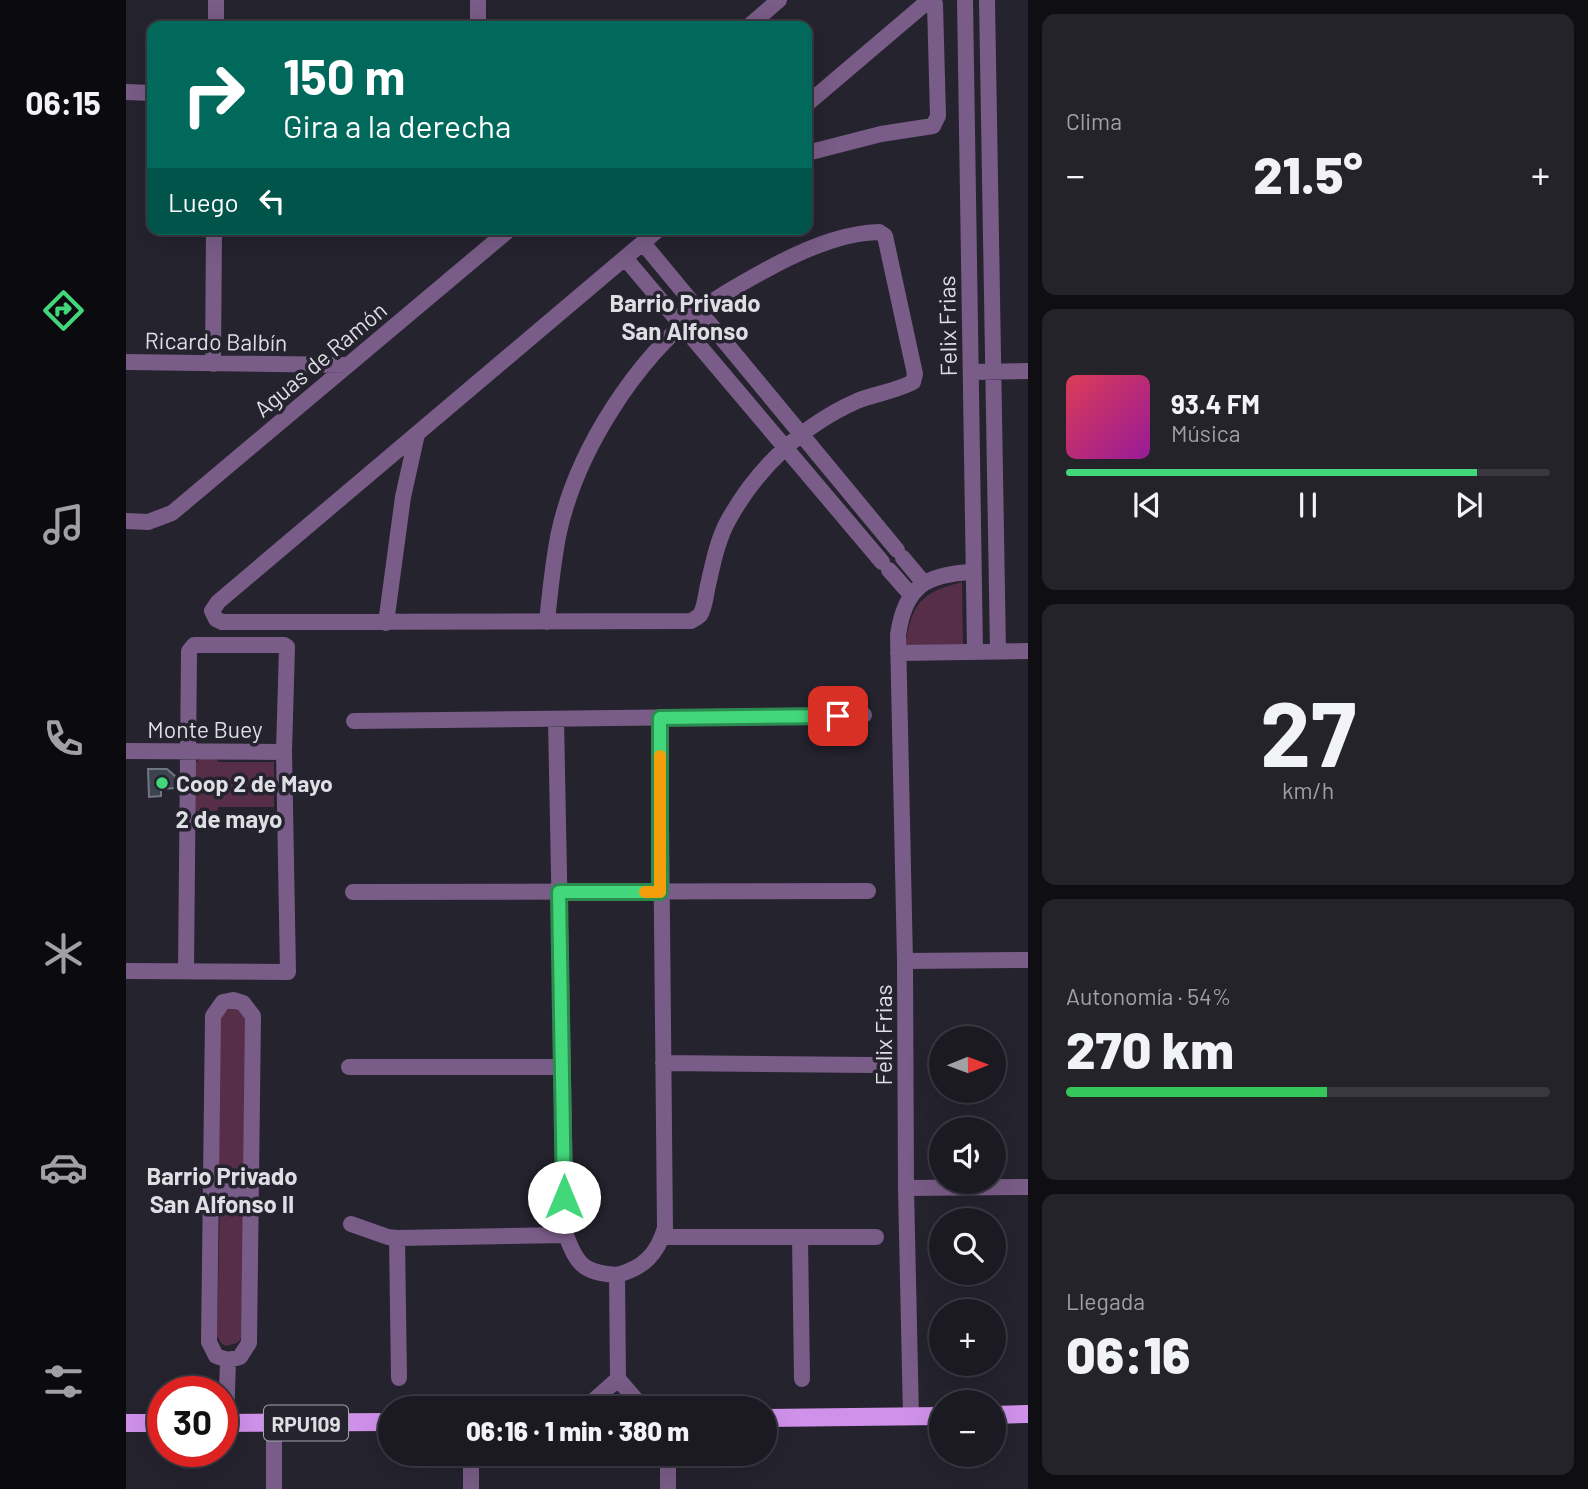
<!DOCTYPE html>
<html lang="es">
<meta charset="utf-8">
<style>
:root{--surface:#1b1a22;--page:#24232a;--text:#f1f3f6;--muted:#a0a1a5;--line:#393840;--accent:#43d77b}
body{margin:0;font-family:Barlow,sans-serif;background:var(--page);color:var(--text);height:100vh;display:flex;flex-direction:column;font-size:26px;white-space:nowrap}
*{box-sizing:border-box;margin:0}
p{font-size:23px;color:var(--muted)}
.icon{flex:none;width:38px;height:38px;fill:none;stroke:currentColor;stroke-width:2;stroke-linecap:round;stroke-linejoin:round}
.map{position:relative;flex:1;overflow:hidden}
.details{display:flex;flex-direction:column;gap:14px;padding:14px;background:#0f0e13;width:560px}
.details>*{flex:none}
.top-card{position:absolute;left:21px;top:21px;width:665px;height:214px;border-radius:14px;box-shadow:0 7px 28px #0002,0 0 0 2px var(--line);background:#00695c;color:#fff;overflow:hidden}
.needle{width:46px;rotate:89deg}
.controls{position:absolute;left:803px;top:1026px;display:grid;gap:14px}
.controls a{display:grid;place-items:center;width:77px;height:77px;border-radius:50%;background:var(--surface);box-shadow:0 7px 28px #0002,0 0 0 2px var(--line);font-size:35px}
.speed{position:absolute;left:21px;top:1376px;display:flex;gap:14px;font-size:35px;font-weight:700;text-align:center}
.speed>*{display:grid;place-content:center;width:91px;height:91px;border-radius:50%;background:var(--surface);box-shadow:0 7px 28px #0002,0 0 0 2px var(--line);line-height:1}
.speed .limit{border:10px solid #d22;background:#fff;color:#111}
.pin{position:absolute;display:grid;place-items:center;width:60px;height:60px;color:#fff;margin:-30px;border-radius:14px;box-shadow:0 4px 10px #0006}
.me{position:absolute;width:77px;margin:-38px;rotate:0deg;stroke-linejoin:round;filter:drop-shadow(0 0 5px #0008)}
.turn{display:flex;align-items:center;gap:24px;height:147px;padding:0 21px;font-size:32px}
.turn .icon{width:91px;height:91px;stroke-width:2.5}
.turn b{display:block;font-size:49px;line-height:60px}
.then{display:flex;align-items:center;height:66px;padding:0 21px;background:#0003;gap:14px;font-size:26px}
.big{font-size:52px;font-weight:800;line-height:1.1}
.details .widget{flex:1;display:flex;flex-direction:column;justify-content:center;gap:10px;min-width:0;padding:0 24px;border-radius:14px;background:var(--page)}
.details .dial{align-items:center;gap:0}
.dial b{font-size:91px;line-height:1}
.song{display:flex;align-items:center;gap:21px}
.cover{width:84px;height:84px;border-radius:10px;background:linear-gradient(135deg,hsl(350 70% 55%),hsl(300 70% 35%))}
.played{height:7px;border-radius:4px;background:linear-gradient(90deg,var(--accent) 85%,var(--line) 85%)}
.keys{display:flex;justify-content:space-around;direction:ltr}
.heat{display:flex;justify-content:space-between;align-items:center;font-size:38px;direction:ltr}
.charge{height:10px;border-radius:5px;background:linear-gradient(90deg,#34c759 54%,var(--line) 0)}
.trip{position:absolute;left:252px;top:1396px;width:399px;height:70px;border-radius:35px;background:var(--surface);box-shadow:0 7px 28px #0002,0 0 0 2px var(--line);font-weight:800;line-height:70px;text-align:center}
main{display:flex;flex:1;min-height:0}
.dock{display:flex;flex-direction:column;width:126px;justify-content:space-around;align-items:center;background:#0b0a0e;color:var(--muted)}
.dock .icon{width:49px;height:49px}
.dock .selected{color:var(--accent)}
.dock b{font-size:32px;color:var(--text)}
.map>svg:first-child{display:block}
</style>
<main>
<nav class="dock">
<b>06:15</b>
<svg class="icon selected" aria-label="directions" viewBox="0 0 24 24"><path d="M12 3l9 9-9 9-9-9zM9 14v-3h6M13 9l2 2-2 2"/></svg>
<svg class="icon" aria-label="music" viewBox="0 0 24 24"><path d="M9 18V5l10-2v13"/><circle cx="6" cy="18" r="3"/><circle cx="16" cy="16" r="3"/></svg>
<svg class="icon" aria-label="phone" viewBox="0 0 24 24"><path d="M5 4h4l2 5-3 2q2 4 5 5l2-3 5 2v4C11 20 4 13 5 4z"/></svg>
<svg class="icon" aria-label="climate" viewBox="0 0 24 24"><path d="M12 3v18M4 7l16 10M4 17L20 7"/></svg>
<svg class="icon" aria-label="car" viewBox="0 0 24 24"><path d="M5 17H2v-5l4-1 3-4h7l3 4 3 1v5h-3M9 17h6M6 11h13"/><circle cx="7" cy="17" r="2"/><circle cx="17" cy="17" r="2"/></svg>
<svg class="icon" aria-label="filters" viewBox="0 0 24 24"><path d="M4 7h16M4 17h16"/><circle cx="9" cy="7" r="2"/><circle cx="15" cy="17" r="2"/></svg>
</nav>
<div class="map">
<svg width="902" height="1489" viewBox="0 0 902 1489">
<rect width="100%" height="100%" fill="#24232e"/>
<path fill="#572e48" d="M836,582l1,62 -58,2c7,-43 15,-53 57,-64z
M91,757l1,5h56v45h-56l-1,4h-23l1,-47 5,-6z
M105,1008l15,3 2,166h-31l2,-154 3,-9z
M94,1197l27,1 -5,140 -5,5 -11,3 -5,-3 -4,-7z"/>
<path fill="#3e444f" stroke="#707782" stroke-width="2" d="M22,769h19l8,7v12l-14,1v7l-12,1z"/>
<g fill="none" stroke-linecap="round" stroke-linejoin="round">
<path stroke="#795c87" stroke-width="16" d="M839,0l10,651
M861,0l11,651
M90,26v-26
M352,26v-26
M623,26l30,-26
M0,92l26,1
M681,104l120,-102 5,-1 3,3 3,112 -5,10 -52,8 -74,19
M517,243l254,307
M499,258l257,304
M0,362l222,3
M87,364l1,-135
M845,372l57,-1
M0,521l22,1 24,-9 338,-284
M777,558l20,24
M763,570l22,25
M421,622c3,-31 6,-61 12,-90 18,-81 76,-172 141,-222 20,-15 42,-27 64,-39 34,-19 75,-38 115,-39l6,4 30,138 -2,8c-17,9 -38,12 -56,19 -54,24 -99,66 -128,118 -11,19 -16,44 -21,66 -2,8 -3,23 -8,30 -3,3 -6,4 -9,6l-469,1 -6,-3 -4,-8 6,-9 441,-373
M260,623l17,-126 14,-63
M772,653l130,-2
M430,719l10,516
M228,721l510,-6
M0,751l158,1
M227,892l515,-1
M779,961l123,-1
M0,971l162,1 -4,-220 3,-105 -3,-2h-90l-5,6 -3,320
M107,1000l10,3 10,13 -4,327 -9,14 -12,3 -12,-4 -7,-14 4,-326 10,-14z
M537,1063l209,2
M223,1067h214
M780,1188l122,-1
M85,1191l40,1
M225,1224l37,13 9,1 169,-3c11,30 18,38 51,40l1,104 26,30
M537,1237h213
M674,1237l2,142
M271,1238l2,140
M491,1275c26,-7 40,-20 48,-47l-5,-510
M458,1409l34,-30
M785,1417l-5,-229 -1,-227 -7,-326c7,-49 28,-61 75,-63
M100,1423l2,-63
M148,1423v66
M345,1454v35
M542,1454v35"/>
<path stroke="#d091eb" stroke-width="18" d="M868,1415l34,-1
M639,1418l177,-2
M0,1423h37
M96,1423l168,-1"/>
</g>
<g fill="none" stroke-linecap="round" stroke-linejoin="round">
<defs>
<path id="route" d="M438,1197l-5,-305h101v-174l178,-2"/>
</defs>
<use href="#route" stroke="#2c8c50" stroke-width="18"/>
<use href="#route" stroke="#43d77b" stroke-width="12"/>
<path stroke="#f59e0b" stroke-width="12" d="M519,892h15v-136"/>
</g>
<circle fill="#43d77b" stroke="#24232e" stroke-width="2.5" cx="36" cy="783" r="7"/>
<g text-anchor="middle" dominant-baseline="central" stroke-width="7" stroke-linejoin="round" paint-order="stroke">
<rect fill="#24232e" stroke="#a6a6ae" stroke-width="2" x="138" y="1405.5" width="84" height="35" rx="5"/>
<g font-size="21" font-weight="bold" fill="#dedee5">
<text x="180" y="1423">RPU109</text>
</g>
<g font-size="23" fill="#dedee5" stroke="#24232e">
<text transform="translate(821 326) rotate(-91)">Felix Frias</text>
<text transform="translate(90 341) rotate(1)">Ricardo Balbín</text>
<text transform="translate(194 359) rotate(-40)">Aguas de Ramón</text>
<text x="79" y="729">Monte Buey</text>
<text transform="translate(757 1035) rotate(-90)">Felix Frias</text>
</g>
<g font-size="23" font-weight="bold" fill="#dedee5" stroke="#24232e" text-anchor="start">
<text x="50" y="783">Coop 2 de Mayo</text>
</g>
<g font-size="24" font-weight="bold" fill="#dedee5" stroke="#24232e">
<text x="559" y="302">Barrio Privado<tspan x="559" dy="28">San Alfonso</tspan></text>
<text x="103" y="818">2 de mayo</text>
<text x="96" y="1175">Barrio Privado<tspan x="96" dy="28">San Alfonso II</tspan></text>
</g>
</g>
</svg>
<div class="controls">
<a><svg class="needle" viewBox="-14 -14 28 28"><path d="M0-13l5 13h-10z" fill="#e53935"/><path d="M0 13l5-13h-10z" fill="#a0a1a5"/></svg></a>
<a><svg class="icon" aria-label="sound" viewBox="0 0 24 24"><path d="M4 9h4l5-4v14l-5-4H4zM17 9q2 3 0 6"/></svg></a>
<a><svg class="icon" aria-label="search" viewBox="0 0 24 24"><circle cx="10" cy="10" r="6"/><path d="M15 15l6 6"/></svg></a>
<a>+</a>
<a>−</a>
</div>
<div class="speed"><div class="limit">30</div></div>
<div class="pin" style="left:712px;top:716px;background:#d93025"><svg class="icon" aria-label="arrive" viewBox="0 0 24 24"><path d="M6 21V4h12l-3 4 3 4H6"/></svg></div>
<svg class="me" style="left:438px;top:1197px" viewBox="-20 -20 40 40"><circle r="19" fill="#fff"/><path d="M0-13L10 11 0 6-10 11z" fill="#43d77b"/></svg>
<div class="trip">06:16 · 1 min · 380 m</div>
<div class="top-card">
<div class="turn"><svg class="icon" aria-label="right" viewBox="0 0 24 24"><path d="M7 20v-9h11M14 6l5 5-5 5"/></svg><div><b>150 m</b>Gira a la derecha</div></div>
<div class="then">Luego<svg class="icon" aria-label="left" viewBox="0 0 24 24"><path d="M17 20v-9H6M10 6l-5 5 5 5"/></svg></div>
</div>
</div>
<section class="details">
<div class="widget"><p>Clima</p>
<div class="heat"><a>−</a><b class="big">21.5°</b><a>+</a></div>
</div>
<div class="widget">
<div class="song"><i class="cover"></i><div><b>93.4 FM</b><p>Música</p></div></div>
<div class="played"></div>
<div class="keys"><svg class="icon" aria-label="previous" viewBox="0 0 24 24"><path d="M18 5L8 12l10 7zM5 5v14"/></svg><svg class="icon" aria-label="pause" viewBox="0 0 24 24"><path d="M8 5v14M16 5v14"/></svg><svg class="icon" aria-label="next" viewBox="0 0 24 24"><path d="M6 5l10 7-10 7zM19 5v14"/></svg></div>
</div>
<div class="widget dial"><b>27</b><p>km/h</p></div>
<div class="widget"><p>Autonomía · 54%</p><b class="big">270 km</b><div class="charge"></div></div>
<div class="widget"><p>Llegada</p><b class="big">06:16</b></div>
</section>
</main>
